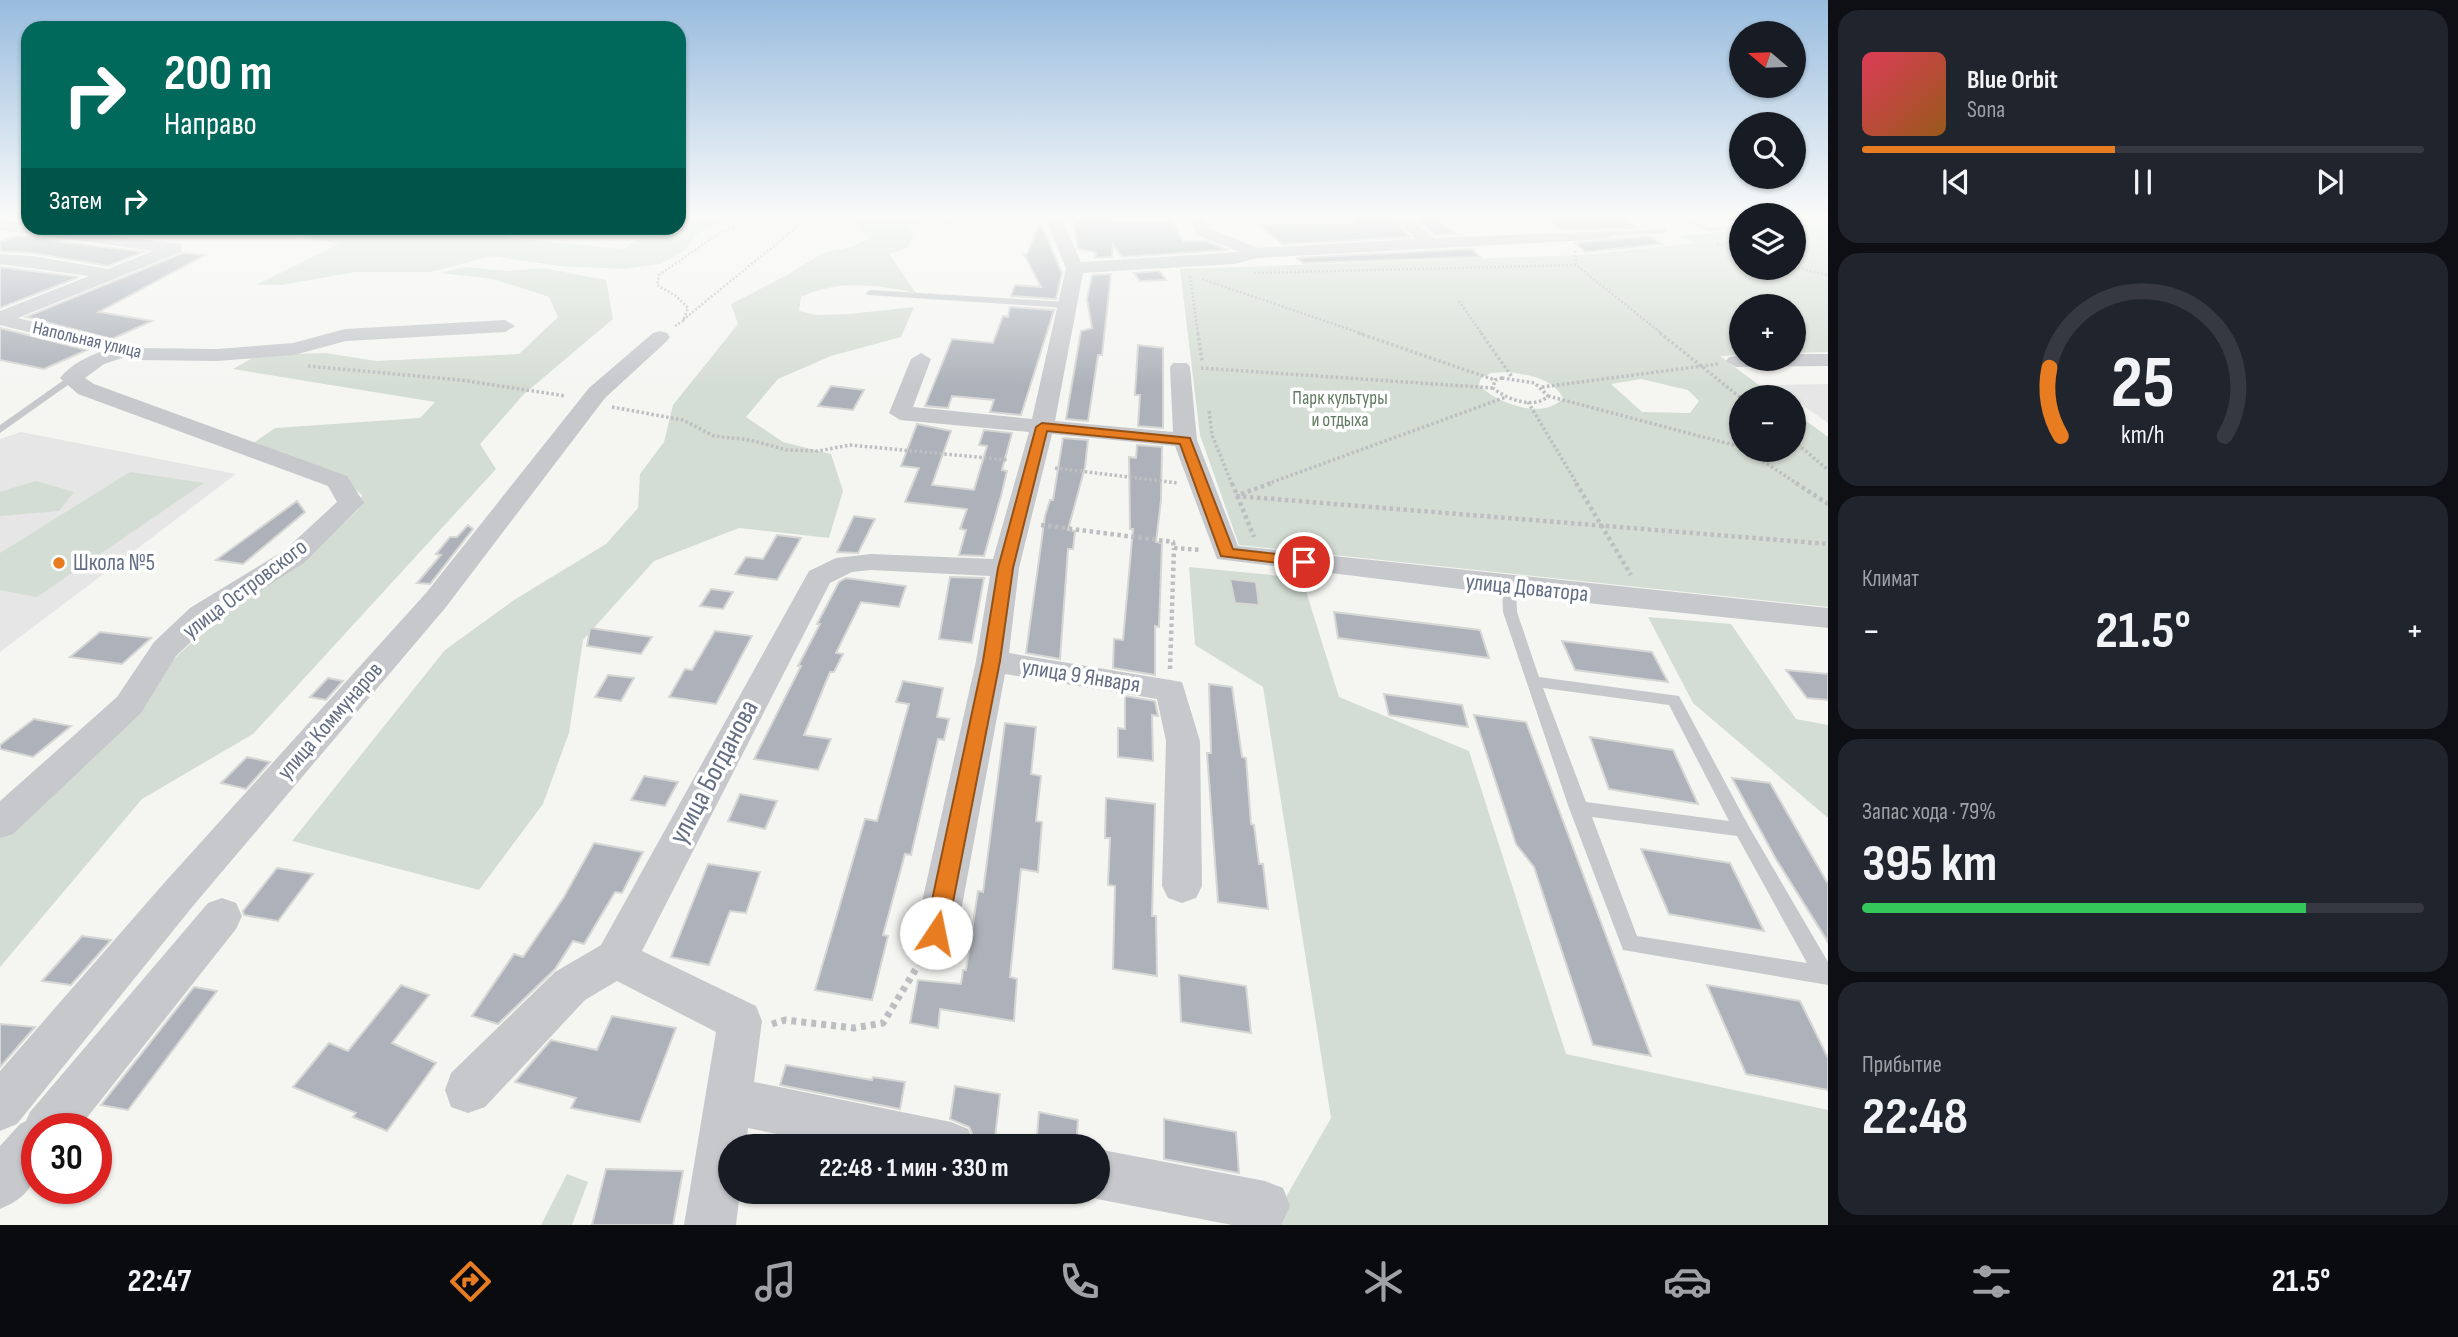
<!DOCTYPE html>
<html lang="ru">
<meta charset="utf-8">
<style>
:root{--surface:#171b24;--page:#20242c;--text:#f1f3f6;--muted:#9ea1a6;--line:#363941;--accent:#e77c21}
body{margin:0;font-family:"Sofia Sans Condensed",sans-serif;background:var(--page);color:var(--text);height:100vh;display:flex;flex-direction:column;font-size:26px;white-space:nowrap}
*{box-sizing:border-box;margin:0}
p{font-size:23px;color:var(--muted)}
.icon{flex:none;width:38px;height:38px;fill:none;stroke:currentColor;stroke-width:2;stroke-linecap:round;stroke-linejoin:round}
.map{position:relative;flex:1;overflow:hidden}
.drawer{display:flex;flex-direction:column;gap:10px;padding:10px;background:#0d0f14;width:630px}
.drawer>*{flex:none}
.hud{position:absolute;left:21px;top:21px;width:665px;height:214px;border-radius:21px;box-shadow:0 2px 5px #0004;background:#00695c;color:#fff;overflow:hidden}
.needle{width:46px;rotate:289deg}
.buttons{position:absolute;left:1729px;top:21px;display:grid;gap:14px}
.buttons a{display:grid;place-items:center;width:77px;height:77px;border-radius:50%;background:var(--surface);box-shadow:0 2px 5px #0004;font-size:35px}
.speed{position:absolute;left:21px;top:1113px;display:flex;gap:14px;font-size:35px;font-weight:700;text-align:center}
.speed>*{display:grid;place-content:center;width:91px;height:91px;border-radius:50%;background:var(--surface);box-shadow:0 2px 5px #0004;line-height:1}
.speed .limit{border:10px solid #d22;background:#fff;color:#111}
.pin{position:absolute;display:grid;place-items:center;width:60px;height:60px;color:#fff;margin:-30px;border:4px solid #fff;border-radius:50%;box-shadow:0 2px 7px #0007}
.me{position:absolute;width:77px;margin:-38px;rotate:11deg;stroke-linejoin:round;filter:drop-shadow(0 0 5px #0008)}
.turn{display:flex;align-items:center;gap:24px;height:147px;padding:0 28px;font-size:32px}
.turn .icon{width:91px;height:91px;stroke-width:2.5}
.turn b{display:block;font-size:49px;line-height:60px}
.then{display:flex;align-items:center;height:66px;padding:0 28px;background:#0003;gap:14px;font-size:26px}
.big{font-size:52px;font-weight:700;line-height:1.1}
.drawer .tile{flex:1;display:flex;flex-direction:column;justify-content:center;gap:10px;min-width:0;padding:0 24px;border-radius:21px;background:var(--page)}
.drawer .dial{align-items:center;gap:0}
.dial svg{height:182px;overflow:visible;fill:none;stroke:var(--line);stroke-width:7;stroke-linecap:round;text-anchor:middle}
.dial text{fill:var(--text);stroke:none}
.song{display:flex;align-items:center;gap:21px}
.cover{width:84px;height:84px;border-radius:10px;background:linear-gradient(135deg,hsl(350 70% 55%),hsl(30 70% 35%))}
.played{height:7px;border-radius:4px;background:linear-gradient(90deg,var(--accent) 45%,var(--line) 45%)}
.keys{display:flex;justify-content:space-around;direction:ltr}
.heat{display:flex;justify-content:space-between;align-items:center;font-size:38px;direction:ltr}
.charge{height:10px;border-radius:5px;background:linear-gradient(90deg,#34c759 79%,var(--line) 0)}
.trip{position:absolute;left:718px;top:1134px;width:392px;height:70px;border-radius:35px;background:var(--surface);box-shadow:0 2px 5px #0004;font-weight:700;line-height:70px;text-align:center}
.dock{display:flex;height:112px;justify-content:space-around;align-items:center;background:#090b0e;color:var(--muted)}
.dock .icon{width:49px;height:49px}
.dock .active{color:var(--accent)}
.dock b{font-size:32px;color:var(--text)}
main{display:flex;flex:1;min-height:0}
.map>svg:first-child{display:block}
</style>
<main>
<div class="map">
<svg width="1828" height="1225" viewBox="0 0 1828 1225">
<rect width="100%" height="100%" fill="#f5f6f2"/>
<path fill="#e5e6e5" d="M1828,384v39l-54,-38z
M21,432l215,42 -236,178v-213z"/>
<path fill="#d4ddd3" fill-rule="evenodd" d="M679,216h64l-43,15 -16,20 -23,13 -38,5 -64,-3 -67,-10 -62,16h-74l-75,13h-25l83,-41 -81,-16 -48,6 -50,-6h315l44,11 105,10 29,-21h26z
M850,216h105l2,10 -29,-4 -20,6 6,5 -7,15 -18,6 27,39c-39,-8 -78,-14 -115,4l-2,14 18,4 32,-1 65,-7 -13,30 -70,19 -53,23 -32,38 37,25 48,12 12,37 -14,47 -90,-10 -85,33 -71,79 -14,93 -26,71 -64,86 -187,-49 153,-191 69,-50 92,-56 32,-36 2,-34 24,-32 9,-37 65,-81 -7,-20 58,-30 34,-21 28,-6 19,-9 -22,-19z
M1828,221v131l-34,1v-47h-53v49l-21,1 55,41h-34v53h53v-38l34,25v170l-589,-62 -39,-110 -20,-166 403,-14 112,-12 -14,-7 60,-6v38h53v-43zM1508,372c20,3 45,6 55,26 -19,23 -67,5 -84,-13l2,-7 10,-5zM1641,379l47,11 11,11 -9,12 -48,-1 -31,-28z
M464,267l43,4 36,-3 63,12 7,39 -89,75 -44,50 16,25 -243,265 -111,65 -142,168v-134l156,-157 74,-70 72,-44 56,-52 4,-15 -27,-23 -83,-28 23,-16 145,-10 15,-16 -202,-33 25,-14 68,-2 50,8 143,-7 39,-37 -9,-20 -56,-18 -53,-6z
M130,472l74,11 -167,114 -37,-7v-37z
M36,481l38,11 -15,19 -59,5v-24z
M1189,567l113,11 37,119 130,54 97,303 262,56v115h-558l61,-107 -68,-431 -68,-42z
M1648,617l83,7 65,95 32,6v93l-135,-115z
M567,1174l21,8 -16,43h-31z"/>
<path fill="#adb2ba" stroke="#d6d7d4" stroke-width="2" d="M1349,216h40l21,21 -128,7 -23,-20 97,1z
M1412,216h18l26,18 -21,1z
M1544,216h76l18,12 -77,2z
M1074,220l98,1 11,20h24l21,9 -106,7 -9,-13 -1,13 -17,1 1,-5 -18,-5z
M1040,222l22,51 -6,26 -45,-3 4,-11 26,2 -17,-33h3z
M19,235l32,5 92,12 -35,14 -75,-13 -33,-2v-9z
M1650,236l12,8 -77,8 -10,-9z
M1472,249l8,8 -177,6 -6,-5z
M183,253l22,2 -106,57 53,9 -40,18 -86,-22z
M0,267l79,10 -79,31z
M1159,271l7,9 -26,1 -6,-8z
M1111,274l-9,81h-4l-10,66 -22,-2 15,-88 11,-3 -5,-29 5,-24z
M1010,307l44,3 -33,105 -31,-3 4,-12 -42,-4 -4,12 -23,-2 27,-67 41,4 10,-27 5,1z
M0,328l87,22 -43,19 -44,-9z
M1138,345l25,3v80l-25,-2 2,-31h-5z
M831,386l33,4 -11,20 -35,-4z
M917,424l34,7 -19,54 42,5 13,-44 -8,-1 5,-15 28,3 -10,37 5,1 -6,25 -17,60 -25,-1 7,-25 -6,-1 7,-20 -62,-7 14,-34 -18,-2z
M1063,438l25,2 -3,27 -17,63 7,1 -2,18h-5l-8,110 -34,-6 19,-137 5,-16h3z
M1137,445l25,2 -1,53 -5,42 6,1 -3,84 -4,-1v49l-42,-7 1,-29 9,1 10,-111h-3l-1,-72 7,1z
M297,501l8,11 -62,52 -27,-4z
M854,516l21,3 -17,34 -21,-1z
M468,525l5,4 -43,55 -13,-1 24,-28 -5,-1 14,-17h7z
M777,535l24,3 -24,42 -42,-6 11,-17 17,2z
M950,577l34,1 -12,65 -33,-4z
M846,578l60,8 -7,21 -38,-5 -25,51 7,1 -9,18h-4l-26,63 27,4 -13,31 -64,-11 47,-93h-3l22,-42h-3l22,-42z
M1230,579l26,3 3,23 -24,-2z
M711,589l22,3 -10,17 -23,-3z
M1334,612l146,18 9,28 -151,-20z
M590,628l62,9 -11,17 -54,-8z
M715,631l37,5 -36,68 -47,-7 16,-28 7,1z
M100,632l51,6 -29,26 -52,-7z
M1562,641l90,11 16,30 -93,-12z
M1786,670l42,4v26l-21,-2z
M608,675l26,3 -13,23 -26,-4z
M328,678l15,3 -17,19 -16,-3z
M903,681l40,7 -6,29 12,2 -5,21 -6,-1 -27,116 -6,-1 -22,81 5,1 -16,64 -57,-10 50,-171 12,2 32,-117 -13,-2z
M1209,684l23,3 10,70 4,1 5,66 3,1 5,39h4l5,45 -50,-7 -11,-149h4z
M1384,694l78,11 6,22 -79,-12z
M1125,696l30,5 3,15 -6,-1 1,46 -35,-4v-29l7,1z
M1474,715l52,7 125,334 -58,-11 -59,-178 -18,-23z
M34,719l37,7 -38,31 -33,-8v-4z
M1005,723l31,4 -5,47 10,2 -5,45 6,1 -4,50 -17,-3 -11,108 7,2 -3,42 -74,-12 -2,19 -28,-5 8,-43 43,4 2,-14h3l12,-79 5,1z
M1590,737l83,13 25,54 -89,-15z
M247,757l23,5 -24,27 -25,-6z
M644,776l34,6 -13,24 -34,-6z
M1732,778l38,5 58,101v58l-52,-83z
M740,794l37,7 -12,28 -37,-8z
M1106,798l49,6 -3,112h4l1,60 -44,-7 2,-83 -7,-1 2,-47h-5z
M594,843l49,9 -21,41 -7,-1 -31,52 -11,-3 -18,28 -57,55 -26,-8 42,-62 9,3 41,-60z
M1641,849l89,14 34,68 -95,-17z
M708,864l52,8 -14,41 -16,-2 -21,54 -38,-8z
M277,868l36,6 -35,47 -34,-6 -1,-4z
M82,936l29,4 -40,45 -29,-4z
M1179,975l67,11 5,47 -70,-11z
M401,985l28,10 -37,48 44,20 -49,68 -34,-14 3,-4 -63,-26 36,-44 19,8z
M1707,985l93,16 28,57v32l-82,-16z
M194,987l23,4 -89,119 -27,-5z
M612,1016l64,12 -36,94 -69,-14 5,-10 -61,-16 36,-42 46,10z
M0,1024l35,3 -35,40z
M786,1065l86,15 1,-3 32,5 -5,27 -120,-24z
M955,1086l45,8 -6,52 -17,-2 -8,-17 -19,-8z
M1039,1112l39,8 -2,26h-40z
M1164,1119l72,13 3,41 -75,-14z
M606,1169l77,2 -10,54h-81z"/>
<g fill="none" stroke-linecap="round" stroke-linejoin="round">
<path stroke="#bdbec1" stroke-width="2.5" stroke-dasharray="2 2" stroke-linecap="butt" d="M1717,243l24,11
M1575,251l1,14 86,69
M1794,267l34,8
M1254,273l322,-8
M1190,276l8,58
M1202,279l161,55
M1459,301l23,33
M683,320l114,-93 4,-11
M675,326l8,-5 5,-13 -12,-12 -19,-11 2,-10 62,-43 40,-16"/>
<path stroke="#bdbec1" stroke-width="3.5" stroke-dasharray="2.5 2.5" stroke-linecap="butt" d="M1198,333l4,28
M1358,333l137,47
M1481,333l31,44
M1660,333l81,65
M308,366l153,14 105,16
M1201,368l292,20
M1502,378l33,5 13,13c-13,14 -42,3 -55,-8l2,-8z
M1542,387l176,-23
M1548,396l193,51
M1528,402l49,82
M612,407l71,13 31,16 36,4 37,10 31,1 32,-6 158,15
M1209,411l3,24 20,49
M1794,441l34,29
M1746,450l52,34
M1055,468l123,15
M1267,484l239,-87"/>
<path stroke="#bdbec1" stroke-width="4.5" stroke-dasharray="3.5 3.5" stroke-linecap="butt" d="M1232,483l22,54
M1576,483l55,92
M1796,483l32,21
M1241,494l31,-11
M1236,496l592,48
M1041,525l132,17 1,6
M1174,548l27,2
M1170,669l4,-121"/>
<path stroke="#bdbec1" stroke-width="7" stroke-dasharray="5 5" stroke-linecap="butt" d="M772,1024l13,-4 69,8 29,-5 39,-64"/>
<path fill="#c6c8cc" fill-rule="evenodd" d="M1670,216h10l29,11 32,-1v4l-33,1z
M1828,216v4l-34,3v-4z
M1663,229h3v4l-60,3 -4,-2 4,-2z
M870,290l197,12 4,3 -4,3 -200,-13 -1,-2z
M71,375l5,3 -1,2 -75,53v-8z
M1509,582l7,4 1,26 22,65 140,19 69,129 80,137v23l-205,-35 -54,-142 -66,-196 -1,-26zM1543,688l126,17 60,116 -143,-19zM1592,817l145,19 70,127 -170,-27z"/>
<path fill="#c6c8cc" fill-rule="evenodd" d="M1044,216h16l21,46 159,-10 -42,-17 -12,-19h16l8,13 48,19 158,-9 -25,-23h17l26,22 178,-7 2,3 -8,5 -349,19 -22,6 -152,9 -28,148 118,11 -3,-65 3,-4h14l3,4 7,73 41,106 590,62v20l-319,-33 -292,-36 -42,-113 -123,-12 -33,134 -10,85 173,29 18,59 2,145 -6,12 -14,5 -14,-5 -6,-12 4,-145 -9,-42 -152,-25 -48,259 -6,13 -15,5 -15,-5 -6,-13 61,-272 14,-85 -119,-6 -19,2 -22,11 -188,368 114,55 6,15 -8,61 197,40 17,7 7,17h-140l-87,-18 -2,18h-16v46h10l-4,33h-52l32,-193 -99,-51 -32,19 -100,107 -17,6 -17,-6 -6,-17 6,-17 104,-101 46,-27 208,-374 27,-13 35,-4 122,5 36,-127 -129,-12 -11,-7 22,-54 10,-6 10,6 -18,48 119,12 34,-151z
M0,220l28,4v4h27l126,16v8l-163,66 121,30 78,1 76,-6 52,-14 160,-9 10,6 -10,6 -159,9 -52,14 -77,6 -78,-1 -14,-3 -21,7 -19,14 9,6 253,92 17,27 -59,59 -93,60 -36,34 -35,57 -128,121 -13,4v-37l117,-104 37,-55 36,-34 95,-58 52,-48 -9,-16 -250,-92 -18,-16c10,-13 28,-22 43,-27l-103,-26v-14l89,-35 -89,-12v-10l33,2 75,13 45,-18 -153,-21z
M545,228h16l-3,6h-12z
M660,331l7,2 3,4 -3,4 -62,57 -159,209 -253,299 -176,218 -17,7v-60l165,-189 261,-289 163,-205 64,-55z
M1794,354h34v12l-92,1 -10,-6 3,-4 12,-2v4h53z
M222,898l14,5 6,13 -6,13 -158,200h-41c0,40 5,63 -37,80v-63l20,-22 6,-3 4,-9 178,-209z
M1097,1149l168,32 18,7 7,18 -9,19h-49l-135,-26 -17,-7h17z"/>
</g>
<linearGradient id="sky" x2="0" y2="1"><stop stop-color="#98bcde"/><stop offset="0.56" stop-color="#fafbf9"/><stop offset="1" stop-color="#fafbf9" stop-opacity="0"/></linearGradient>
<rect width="1828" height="387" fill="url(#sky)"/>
<path fill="#e77c21" stroke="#965115" stroke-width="2" d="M1042,423l148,15 43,111 71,8 7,5 -7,4 -83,-10 -41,-112 -133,-13 -34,137 -13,93 -53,272 -3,7 -8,3 -7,-3 -4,-7 58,-272 15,-93 38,-141z"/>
<circle fill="#e77c21" stroke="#fff" stroke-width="2.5" cx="59" cy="563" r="7"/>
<g text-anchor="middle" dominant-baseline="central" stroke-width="7" stroke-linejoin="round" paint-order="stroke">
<g font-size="19" fill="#646e84" stroke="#fff">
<text transform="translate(87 340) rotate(13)">Напольная улица</text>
</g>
<g font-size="19" fill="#637b63" stroke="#fff">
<text x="1340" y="398">Парк культуры<tspan x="1340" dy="22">и отдыха</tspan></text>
</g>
<g font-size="23" fill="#646e84" stroke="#fff" text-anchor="start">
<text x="73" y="563">Школа №5</text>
</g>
<g font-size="23" fill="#646e84" stroke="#fff">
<text transform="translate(1527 588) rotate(6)">улица Доватора</text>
<text transform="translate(245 589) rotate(-37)">улица Островского</text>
<text transform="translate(1081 676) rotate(9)">улица 9 Января</text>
<text transform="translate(330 721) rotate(-49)">улица Коммунаров</text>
</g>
<g font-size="28" fill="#646e84" stroke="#fff">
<text transform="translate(714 772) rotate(-62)">улица Богданова</text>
</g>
</g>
</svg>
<div class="buttons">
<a><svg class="needle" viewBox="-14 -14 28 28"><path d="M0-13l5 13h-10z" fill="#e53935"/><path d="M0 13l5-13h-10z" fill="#9ea1a6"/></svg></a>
<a><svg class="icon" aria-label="search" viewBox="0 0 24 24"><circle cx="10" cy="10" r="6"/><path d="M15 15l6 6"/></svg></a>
<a><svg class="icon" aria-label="layers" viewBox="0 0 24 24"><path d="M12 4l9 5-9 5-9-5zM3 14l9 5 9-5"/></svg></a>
<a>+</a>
<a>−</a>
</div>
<div class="speed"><div class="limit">30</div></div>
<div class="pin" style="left:1304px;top:562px;background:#d93025"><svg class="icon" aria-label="arrive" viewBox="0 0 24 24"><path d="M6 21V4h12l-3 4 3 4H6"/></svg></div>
<svg class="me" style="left:936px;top:933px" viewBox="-20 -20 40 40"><circle r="19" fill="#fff"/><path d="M0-13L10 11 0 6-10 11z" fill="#e77c21"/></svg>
<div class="trip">22:48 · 1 мин · 330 m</div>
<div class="hud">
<div class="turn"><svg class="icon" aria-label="right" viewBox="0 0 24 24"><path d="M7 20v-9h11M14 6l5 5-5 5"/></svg><div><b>200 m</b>Направо</div></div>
<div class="then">Затем<svg class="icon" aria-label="right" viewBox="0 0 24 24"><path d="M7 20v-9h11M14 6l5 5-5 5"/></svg></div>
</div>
</div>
<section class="drawer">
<div class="tile">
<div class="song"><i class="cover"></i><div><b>Blue Orbit</b><p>Sona</p></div></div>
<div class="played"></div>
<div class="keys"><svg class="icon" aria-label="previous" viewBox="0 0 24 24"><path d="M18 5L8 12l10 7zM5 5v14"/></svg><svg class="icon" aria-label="pause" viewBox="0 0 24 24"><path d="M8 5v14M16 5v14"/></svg><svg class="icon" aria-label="next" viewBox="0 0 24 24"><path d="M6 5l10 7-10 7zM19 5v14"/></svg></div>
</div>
<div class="tile dial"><svg viewBox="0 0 100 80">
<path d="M14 69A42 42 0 1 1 86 69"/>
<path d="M14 69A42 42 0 0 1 9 39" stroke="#e77c21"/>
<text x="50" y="56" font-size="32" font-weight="700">25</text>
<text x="50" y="72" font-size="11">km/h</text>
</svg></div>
<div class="tile"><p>Климат</p>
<div class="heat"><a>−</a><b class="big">21.5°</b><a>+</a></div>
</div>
<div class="tile"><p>Запас хода · 79%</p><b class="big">395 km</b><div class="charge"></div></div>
<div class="tile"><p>Прибытие</p><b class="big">22:48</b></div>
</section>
</main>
<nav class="dock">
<b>22:47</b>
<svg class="icon active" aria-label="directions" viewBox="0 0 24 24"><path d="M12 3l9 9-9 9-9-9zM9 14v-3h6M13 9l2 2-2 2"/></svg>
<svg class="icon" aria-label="music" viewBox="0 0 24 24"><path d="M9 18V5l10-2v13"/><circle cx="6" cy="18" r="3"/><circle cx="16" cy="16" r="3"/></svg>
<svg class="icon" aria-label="phone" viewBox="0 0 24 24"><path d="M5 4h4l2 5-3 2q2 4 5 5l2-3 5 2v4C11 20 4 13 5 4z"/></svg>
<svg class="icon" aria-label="climate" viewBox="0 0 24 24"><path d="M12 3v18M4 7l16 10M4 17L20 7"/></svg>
<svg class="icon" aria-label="car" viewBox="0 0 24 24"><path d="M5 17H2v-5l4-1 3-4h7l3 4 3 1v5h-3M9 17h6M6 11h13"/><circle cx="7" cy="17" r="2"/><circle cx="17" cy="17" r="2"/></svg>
<svg class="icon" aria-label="filters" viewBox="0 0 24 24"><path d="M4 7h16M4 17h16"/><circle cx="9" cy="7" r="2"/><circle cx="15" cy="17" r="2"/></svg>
<b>21.5°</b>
</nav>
